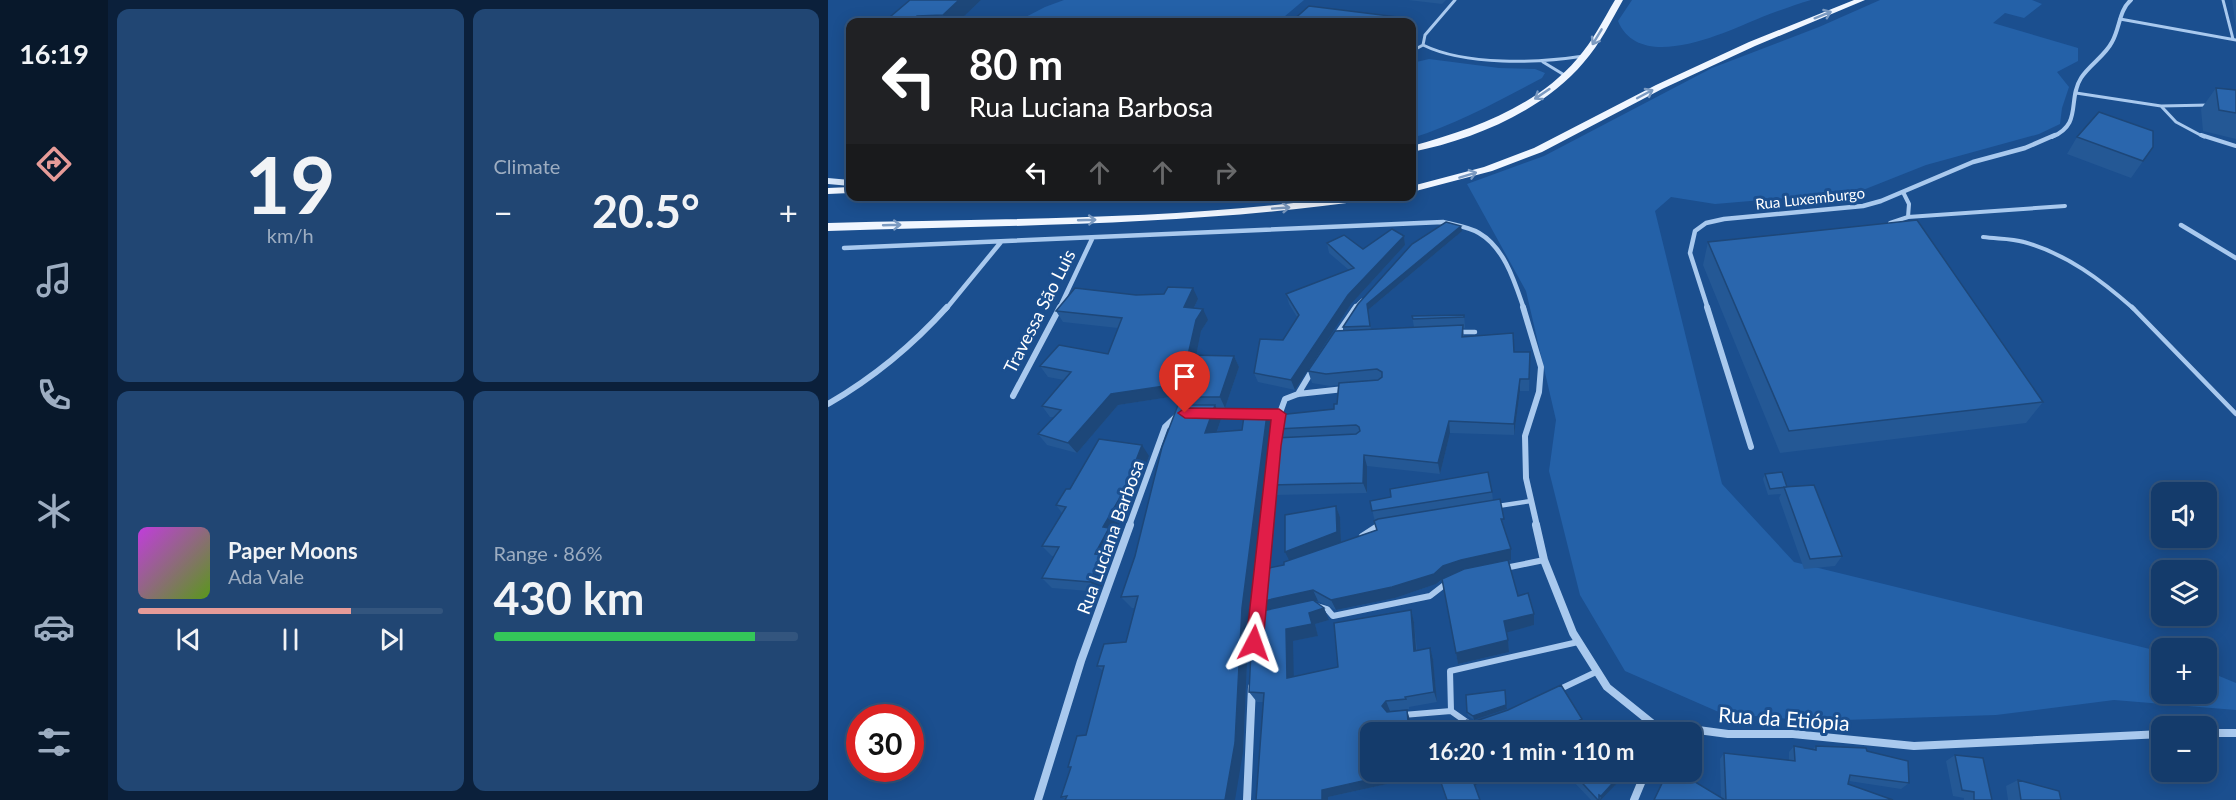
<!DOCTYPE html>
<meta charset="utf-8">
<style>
:root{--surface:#143b6b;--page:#214673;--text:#f1f3f6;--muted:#9dadc1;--line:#33557e;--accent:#e69b98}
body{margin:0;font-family:Lato,sans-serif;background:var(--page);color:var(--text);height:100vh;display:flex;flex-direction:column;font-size:22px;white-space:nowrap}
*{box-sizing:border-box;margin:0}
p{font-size:20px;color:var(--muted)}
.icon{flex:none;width:33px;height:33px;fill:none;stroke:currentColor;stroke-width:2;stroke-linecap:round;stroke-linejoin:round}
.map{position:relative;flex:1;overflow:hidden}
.drawer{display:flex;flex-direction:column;gap:9px;padding:9px;background:#0b203b;width:720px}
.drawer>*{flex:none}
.banner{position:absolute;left:18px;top:18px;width:570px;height:183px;border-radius:12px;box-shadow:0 3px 15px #0003,0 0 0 2px var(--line);background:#202124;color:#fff;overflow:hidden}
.controls{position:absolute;left:1323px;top:482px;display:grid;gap:12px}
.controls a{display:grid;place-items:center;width:66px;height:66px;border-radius:12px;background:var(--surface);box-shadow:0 3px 15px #0003,0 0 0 2px var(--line);font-size:30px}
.speed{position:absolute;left:18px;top:704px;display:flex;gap:12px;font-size:30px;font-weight:700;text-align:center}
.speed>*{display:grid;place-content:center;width:78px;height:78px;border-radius:50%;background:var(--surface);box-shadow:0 3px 15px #0003,0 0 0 2px var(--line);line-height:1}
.speed .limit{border:9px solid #d22;background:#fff;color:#111}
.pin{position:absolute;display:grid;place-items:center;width:51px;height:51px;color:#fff;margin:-62px -26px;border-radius:50% 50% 50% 0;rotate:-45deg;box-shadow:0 0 6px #0007}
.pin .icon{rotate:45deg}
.me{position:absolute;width:66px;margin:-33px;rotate:4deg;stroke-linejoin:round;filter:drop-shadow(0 0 4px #0008)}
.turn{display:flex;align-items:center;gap:21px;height:126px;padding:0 24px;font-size:27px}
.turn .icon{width:78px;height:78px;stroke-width:2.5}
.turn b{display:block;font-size:42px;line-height:51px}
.lanes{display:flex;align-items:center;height:57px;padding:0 24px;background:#0003;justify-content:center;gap:30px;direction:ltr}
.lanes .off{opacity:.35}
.big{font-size:45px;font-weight:700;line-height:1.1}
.drawer .card{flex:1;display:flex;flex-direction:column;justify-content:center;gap:9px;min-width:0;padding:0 21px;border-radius:12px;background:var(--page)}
.drawer .dial{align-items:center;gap:0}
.dial b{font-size:78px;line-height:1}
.song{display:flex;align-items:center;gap:18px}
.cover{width:72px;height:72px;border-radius:9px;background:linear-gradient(135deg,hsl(290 70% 55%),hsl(90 70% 35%))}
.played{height:6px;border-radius:3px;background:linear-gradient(90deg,var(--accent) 70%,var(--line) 70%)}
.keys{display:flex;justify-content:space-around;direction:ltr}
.heat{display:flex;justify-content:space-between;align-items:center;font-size:33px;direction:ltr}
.charge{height:9px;border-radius:4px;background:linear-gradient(90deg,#34c759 86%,var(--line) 0)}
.drawer .tiles{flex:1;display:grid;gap:9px;grid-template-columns:repeat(2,1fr)}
.trip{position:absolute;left:532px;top:722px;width:342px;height:60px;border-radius:12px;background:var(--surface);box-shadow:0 3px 15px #0003,0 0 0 2px var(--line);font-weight:700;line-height:60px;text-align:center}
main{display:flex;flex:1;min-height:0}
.tab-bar{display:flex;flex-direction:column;width:108px;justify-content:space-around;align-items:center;background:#08182b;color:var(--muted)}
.tab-bar .icon{width:42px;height:42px}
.tab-bar .selected{color:var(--accent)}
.tab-bar b{font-size:27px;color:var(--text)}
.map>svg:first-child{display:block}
</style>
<main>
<nav class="tab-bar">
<b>16:19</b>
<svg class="icon selected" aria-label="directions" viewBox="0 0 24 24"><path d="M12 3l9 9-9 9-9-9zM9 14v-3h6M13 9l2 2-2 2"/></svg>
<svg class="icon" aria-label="music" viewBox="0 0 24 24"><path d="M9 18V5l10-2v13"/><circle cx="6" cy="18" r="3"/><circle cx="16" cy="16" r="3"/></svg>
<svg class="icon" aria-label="phone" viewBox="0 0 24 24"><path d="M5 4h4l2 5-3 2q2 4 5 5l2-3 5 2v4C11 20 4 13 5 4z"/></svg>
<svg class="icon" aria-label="climate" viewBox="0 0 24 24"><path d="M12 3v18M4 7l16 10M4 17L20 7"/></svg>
<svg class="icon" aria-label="car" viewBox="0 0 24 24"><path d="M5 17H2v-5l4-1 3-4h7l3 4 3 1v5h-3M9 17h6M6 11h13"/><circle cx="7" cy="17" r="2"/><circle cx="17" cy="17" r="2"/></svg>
<svg class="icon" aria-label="filters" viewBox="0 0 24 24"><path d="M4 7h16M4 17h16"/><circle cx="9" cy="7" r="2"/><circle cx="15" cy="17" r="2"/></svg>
</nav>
<section class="drawer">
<div class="tiles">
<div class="card dial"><b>19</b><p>km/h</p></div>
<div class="card"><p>Climate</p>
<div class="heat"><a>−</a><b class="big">20.5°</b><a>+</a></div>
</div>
<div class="card">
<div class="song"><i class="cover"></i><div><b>Paper Moons</b><p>Ada Vale</p></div></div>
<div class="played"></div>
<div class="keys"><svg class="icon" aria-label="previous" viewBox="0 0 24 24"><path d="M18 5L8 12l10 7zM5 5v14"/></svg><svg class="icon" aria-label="pause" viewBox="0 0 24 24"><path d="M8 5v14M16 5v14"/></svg><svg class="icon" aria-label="next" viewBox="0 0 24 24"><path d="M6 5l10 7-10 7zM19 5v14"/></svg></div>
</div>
<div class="card"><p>Range · 86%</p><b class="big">430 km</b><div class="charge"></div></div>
</div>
</section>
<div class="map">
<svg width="1408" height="800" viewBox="0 0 1408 800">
<rect width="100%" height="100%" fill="#1b4f8f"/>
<path fill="#2461a8" d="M236,0h240l-26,22h-262l29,-15z
M804,0h179c-17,5 -33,11 -49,17 -36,15 -122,57 -144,4z
M1052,0h152l10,4 -18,14 -19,-5 -12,10 85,25v13l-21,11 12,15 -7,21 -2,16 -21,10 -113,31 -68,27 -143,12 -44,-7 -16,14 67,273 72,78 360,88 7,3 1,40h44l1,-22 29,12v27l-122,-10 -118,15 -183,6 -92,-8 -96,-42 -45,-76 -31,-124 7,-51 -30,-129 -59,-107 77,-28 168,-88 107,-41z
M601,59l70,9 36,1 10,4 -3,5c-42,22 -85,46 -130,60v-75z"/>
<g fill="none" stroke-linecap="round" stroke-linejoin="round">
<path stroke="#a9c9ee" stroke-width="3" d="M627,0l-30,35 -2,10c43,21 115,18 161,11
M1395,0l10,39
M1292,19l116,21
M584,51l11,-6
M715,62l23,14
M1248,93l85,13 49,-1
M1333,106l15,16 28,15"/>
<path stroke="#a9c9ee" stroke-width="4" d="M1373,135l35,11
M1080,217l157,-11
M1062,223l18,-6 1,-13 -6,-12
M1155,237c14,2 28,1 41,5 43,12 77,38 110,67"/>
<path stroke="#a9c9ee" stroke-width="4.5" d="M1304,307l104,107
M630,332h17
M670,506l33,-5
M549,526l3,-2"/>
<path stroke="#a9c9ee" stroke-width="6" d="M534,536l17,-11
M677,568l39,-8
M489,606l10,3 6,7 97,-20 18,-14
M730,690l38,-18
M623,711l-1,-40 128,-29
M575,715l48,-4 20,14"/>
<path stroke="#a9c9ee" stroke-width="4" d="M1224,137c31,-13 15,-37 29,-59 8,-13 24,-22 31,-36 8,-14 7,-32 19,-42"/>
<path stroke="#a9c9ee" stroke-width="4.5" d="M1353,225l55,33
M16,248l599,-26c11,3 26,5 36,11 26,15 36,50 45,76
M118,309l55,-67
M231,309l33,-70
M526,309l8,-8
M880,309l-18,-56 5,-22 11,-8 18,-4 139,-13 18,-5 92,-39 52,-14 30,-13"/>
<path stroke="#a9c9ee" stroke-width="6" d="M695,307l18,60 -2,25 -14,44 1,42 11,48
M879,307l44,140
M508,336l20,-29
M470,394l15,-25
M185,396l47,-89
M0,404c45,-26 84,-58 119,-97
M385,413l66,1
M301,526l36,-99 14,-13
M437,526c4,-42 4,-87 20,-127l13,-5 46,-5"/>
<path stroke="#a9c9ee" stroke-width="8" d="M708,525l8,35 29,73 34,54 46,37 75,10h65l121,12 248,-12
M432,578l5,-53
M427,620l3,-23
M1378,733h30
M210,800l43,-139 49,-136
M419,800l5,-113
M806,800l12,-29"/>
<path fill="#d6e6fa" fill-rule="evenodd" d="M0,178l22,2v6l-22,-2z"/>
<path fill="#f0f6ff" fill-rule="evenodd" d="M787,0h8c-12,21 -23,44 -39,62 -41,49 -111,78 -172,90v-6c59,-16 124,-39 165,-87 16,-18 26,-39 38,-59z
M1026,0h11l-110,46 -93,43 -120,63 -50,19 -80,21v-6l72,-19 50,-19 122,-63 93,-43z
M22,187v6l-22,1v-6z
M519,196h33l-5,3c-181,27 -365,26 -547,32v-8c172,-5 348,-2 519,-27z"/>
</g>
<path fill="#245895" d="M153,0l-23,22h-74z
M580,0h38l-4,4z
M1404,0h4v28z
M1388,88l20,2v49l-33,-8 -2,-22z
M1249,137l76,10 -22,31 -64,-24z
M634,231l-94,79 3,19 43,-2 -2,-11 52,-1 1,11v2h-2l1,9 50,15h16l-1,39h-9l-6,44 -64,-2 -10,41 -73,-8v27l-92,2 -5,-10 10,-47 -3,-9 57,-20 3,-5 1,-19 -8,1 -18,-3 -4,-12 35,-41v-3z
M576,236l1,9 -54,59 -56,86 -37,-8 -4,-9 29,-33 14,-23 -8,-13 -3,-10 63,-24 -20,-17 -2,-10 36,6z
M880,242l335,160 -17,21 -246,30 -77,-188z
M370,299l-4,9 14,12 -7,11 -5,25h38l5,11 -14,41h-9l5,11 -4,13 25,-2 25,-16 5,13 -23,192 -6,133 -177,47 -5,-2 9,-29 -2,-1 18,-32 17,-64 -6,-5 29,-24 9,-34h-3l-11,-11 67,-192 -5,-10 -65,10 -41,48 -30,-8 -9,-11 16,-17h-4l-8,-11 22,-26 -16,-3 -8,-11 68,-12 10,-26 -55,-6 -7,-11z
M321,456l-16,44 -19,33 4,5 -12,23 3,4 -9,27 -48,-4 -10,-10 12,-22h-2l-10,-10 20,-33 -6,-8 14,-16z
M937,474l22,13 55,69 -7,10 -31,3 -25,-71 2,-4 -13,1 -5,-16z
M664,492l1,8 12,30 6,19v11l-3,1 10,35 16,29 -28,7 2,8 1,12 -51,12 -16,-84 -6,4 -41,14 -59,12 -18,-9 -3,1 9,6 5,12 -14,4 3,12 -25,5v35l45,-9 73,-57 3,12 3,28 13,-2 3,11 4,43 -28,5v2l-19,2 20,9 -39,51h130l-26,14 -38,-12 -109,24v3h-72l7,-98h-6l-8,-10 12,-81 -6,-8 29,-38 52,-59 4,11 1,25 36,-12 -7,-29z
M679,709l-33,11 -6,-4 -1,-4z
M966,746l19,3 3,-3 51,5 42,32 -8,6 -52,-8 -1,3 45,16h-239l67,-2 -1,-39 4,-6 65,8v-9z
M1127,755l37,45h-28v-2l-11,-2 -7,-35z
M744,772l47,9 -18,19h-10l-20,-21z
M1190,780l43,20h-53l-2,-14z"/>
<path fill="#1d4779" d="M131,0h22l-23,22h-11l-4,-7z
M89,16l5,6h-12z
M633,226l1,5 -94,79 3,22 -4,-28z
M576,236l1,9 -54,59 -56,86 -4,-10 57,-85z
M365,288l5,11 -9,19 -5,-11z
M375,309l5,11 -7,11 -7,35 -6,-11 8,-35z
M406,356l5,11 -14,41 -5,-11z
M692,379v12l-6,44v-11z
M357,383l1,10h-5l2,2 -65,10 -41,48 -9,-10 43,-49z
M387,405l6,14 -9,27 -7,-13z
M439,414l5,13 -23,192 -6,133 -8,48h-10l17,-192z
M621,421l1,12 -10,41 -2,-11z
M314,445l7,11 -16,44 -19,33 4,5 -12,23 3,4 -9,27 -10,-10 5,-28 8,-27z
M536,455l3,11v27l-4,-10z
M508,506l4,11 1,26 -51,19 -5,-10z
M683,549v11l-49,11 -17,6 -9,7 -41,14 -59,12 -5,-10 112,-34 18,-6z
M485,590l5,11 -56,12 -7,-10z
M496,608l5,12 -14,4 3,12 -25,5 1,47 -7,-10 -1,-49 23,-16z
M583,610l3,12 3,40 -3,-11z
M706,614v11l-29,8 -1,-12z
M680,640l1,12 -51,12 -2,-11z
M602,648l3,11 4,43 -3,-10z
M558,701l4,10 -4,5 -4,-10z
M678,705l1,4 -33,11 -1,-4z
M579,710l3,10 1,12h-2z
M754,719l-2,9 -7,4h-16z
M579,771h30v2l-109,24v3h-6v-10z
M657,771h16l-27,15 -2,-8z
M793,774l-2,7 -18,19h-1l1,-4z"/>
<path fill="#2a66ad" stroke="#1d4779" stroke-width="1.5" d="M82,0h49l-16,15 -26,1 -7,6h-26z
M481,6l89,11 -4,5h-103z
M1388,88l20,2v23l-17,-3z
M1271,112l54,19v16l-10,14 -66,-24z
M1089,220l126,182 -254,29 -81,-189z
M618,222l15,4 -94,78 3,22 -27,1 15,-23 54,-60z
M564,229l12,7 -56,59 -57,85 -37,-7 6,-34 23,1 16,-25 -13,-21 68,-26 -27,-25 17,-8 19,14z
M340,287l25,1 -9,19 19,2 -7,11 -8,35 46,1 -14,41h-36l2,-4h-5l4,-10 -74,11 -43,49 -30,-9 23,-24 -19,-4 29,-34 -31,-6 19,-21 49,9 14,-36 -66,-7 19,-23 61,7 28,-1z
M636,315v2l-51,2 -1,-3z
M635,325l-1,12 51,-4 1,19h16l-1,27h-9l-6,45 -65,-3 -11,42 -74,-8 -1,28 -93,2 5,-47 81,-4 4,-3 -1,-4 -3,-2 -79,4 1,-14 56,-6v-5h3l2,-21 39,-3 4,-3v-5l-5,-3 -51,5 -18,-3 27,-40z
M350,405h37l-10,28 37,-3 2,-14 23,-2 -25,194 -7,135 -10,57h-160l2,-4 -6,1 10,-30h-3l9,-31 9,-1 18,-69h-7l7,-22 22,-2 12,-46 -17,1 14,-41 27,-109z
M271,439l43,6 -17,44 -22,38 6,1 -14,26 6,1 -11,27 -48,-4 17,-31 -17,-1 24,-39 -10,-2 10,-16h4z
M660,472l4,20 -120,19 -2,-10 21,-4 -1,-8z
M954,472l5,15 -17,2 -5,-15z
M986,485l28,71 -32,3 -26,-72z
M672,499l4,20h-3l10,30 -50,11 -18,6 -9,8 -42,13 -61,13 -18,-10 -58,13 4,-33 25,-5v-3l93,-32 -3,-9 4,-2z
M508,506l1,26 -52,20v-37z
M680,560l10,36 10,-3 6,21 -30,7 4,19 -52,13 -14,-74 22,-10z
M485,600l11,8 -15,5 3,11 -26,5 1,49 51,-11 -4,-44 77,-13 3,41 16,-3 4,44 -29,5 1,2 -20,2 -4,5 5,6 20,-2 2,22h-38v39h36l-85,19v10h-66l8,-107 -15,-1 4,-79z
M733,685l21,34 -25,13h-114l24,-12 6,2 35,-12z
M677,690l1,15 -33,11 -6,-4 -1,-17z
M966,746l22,4v-4l50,2 1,3 41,10 1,22 -59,-8 -2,9 45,16h-167l-2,-47 71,8z
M1127,755l28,3 9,42h-18v-8l-12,-2z
M609,771h48l-13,7 8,22h-33z
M745,771h45l3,3 -20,22 -2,-1v5h-1l-26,-28z
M840,771h9l48,29h-71z
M1190,780l41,11 2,9h-40z"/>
<defs><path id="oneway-shaft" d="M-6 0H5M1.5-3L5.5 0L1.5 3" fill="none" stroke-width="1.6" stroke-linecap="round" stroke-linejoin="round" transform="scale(1.5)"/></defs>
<g stroke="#7b9ac1">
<use href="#oneway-shaft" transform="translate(995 15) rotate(-22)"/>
<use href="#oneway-shaft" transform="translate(769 37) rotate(121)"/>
<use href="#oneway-shaft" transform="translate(714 94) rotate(146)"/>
<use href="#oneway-shaft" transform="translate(817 94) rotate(-28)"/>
<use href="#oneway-shaft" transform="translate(640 175) rotate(-17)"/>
<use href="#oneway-shaft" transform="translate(453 208) rotate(-4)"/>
<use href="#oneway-shaft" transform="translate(259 220) rotate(-2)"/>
<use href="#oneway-shaft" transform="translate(64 225) rotate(-2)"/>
</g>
<path fill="#e11d48" stroke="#92132f" stroke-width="1.5" d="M357,408l94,1 7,5 -5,32 -18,197 -3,6 -6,2 -6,-2 -2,-6 25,-223 -86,-2 -7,-5z"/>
<g text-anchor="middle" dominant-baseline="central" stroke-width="6" stroke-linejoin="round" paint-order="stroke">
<g font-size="15" fill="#fff" stroke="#1b4f8f">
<text transform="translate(982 198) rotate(-6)">Rua Luxemburgo</text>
</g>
<g font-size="18" fill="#fff" stroke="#1b4f8f">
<text transform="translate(211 311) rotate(-63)">Travessa São Luis</text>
<text transform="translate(282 537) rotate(-70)">Rua Luciana Barbosa</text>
</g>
<g font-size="21" fill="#fff" stroke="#1b4f8f">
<text transform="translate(956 718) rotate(4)">Rua da Etiópia</text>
</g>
</g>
</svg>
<div class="controls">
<a><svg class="icon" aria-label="sound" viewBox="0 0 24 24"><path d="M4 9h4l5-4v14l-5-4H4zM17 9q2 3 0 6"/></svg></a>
<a><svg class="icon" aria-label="layers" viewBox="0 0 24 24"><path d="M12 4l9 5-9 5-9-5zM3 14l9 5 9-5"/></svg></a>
<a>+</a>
<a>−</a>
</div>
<div class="speed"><div class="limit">30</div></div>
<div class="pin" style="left:357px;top:413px;background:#d93025"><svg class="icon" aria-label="arrive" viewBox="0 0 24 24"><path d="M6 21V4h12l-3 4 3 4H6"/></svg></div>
<svg class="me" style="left:426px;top:643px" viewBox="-20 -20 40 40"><path d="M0-17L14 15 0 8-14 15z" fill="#e11d48" stroke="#fff" stroke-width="4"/></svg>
<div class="trip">16:20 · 1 min · 110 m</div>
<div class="banner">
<div class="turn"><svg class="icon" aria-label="left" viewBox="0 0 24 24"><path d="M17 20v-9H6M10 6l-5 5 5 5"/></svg><div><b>80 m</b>Rua Luciana Barbosa</div></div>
<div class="lanes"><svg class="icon" aria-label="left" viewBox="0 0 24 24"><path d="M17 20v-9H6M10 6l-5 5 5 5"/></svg><svg class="icon off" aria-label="ahead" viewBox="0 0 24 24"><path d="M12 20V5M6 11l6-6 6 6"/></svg><svg class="icon off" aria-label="ahead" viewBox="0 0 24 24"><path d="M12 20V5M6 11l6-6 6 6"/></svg><svg class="icon off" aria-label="right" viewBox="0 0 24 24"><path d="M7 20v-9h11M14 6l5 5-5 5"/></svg></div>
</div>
</div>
</main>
